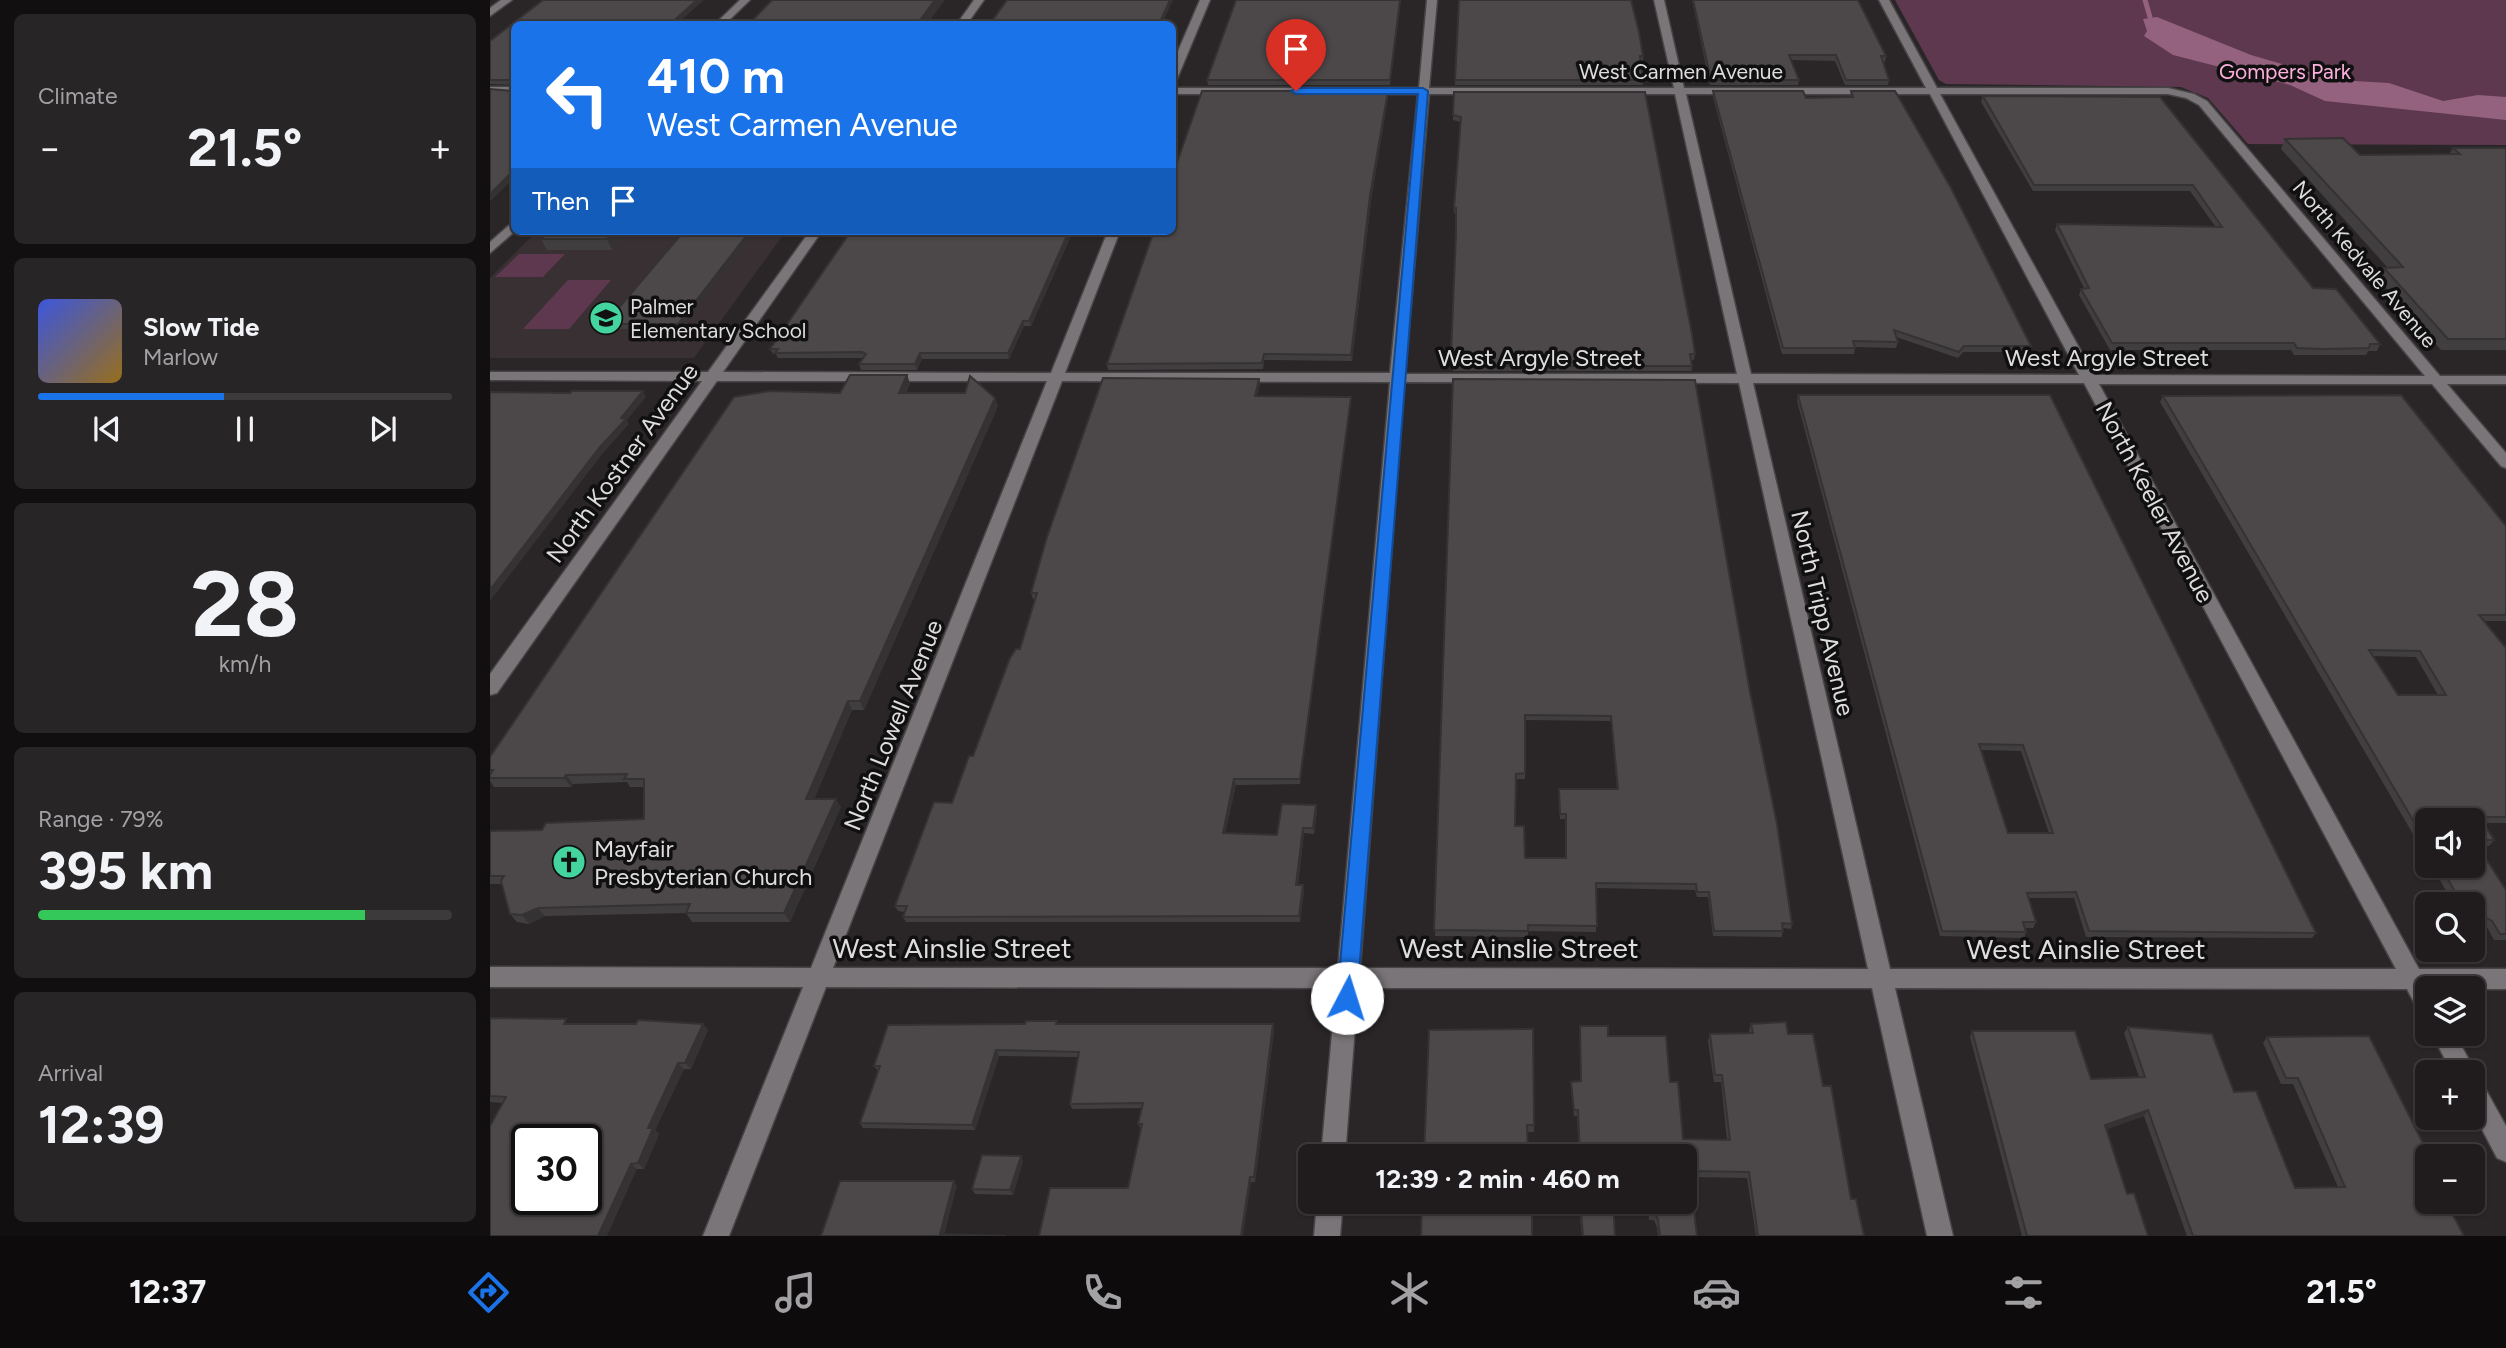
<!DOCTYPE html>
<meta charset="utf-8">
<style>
:root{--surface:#201c1e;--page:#282527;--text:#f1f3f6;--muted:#a2a1a4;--line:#3d3a3c;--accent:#1a73e8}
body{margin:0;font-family:Figtree,sans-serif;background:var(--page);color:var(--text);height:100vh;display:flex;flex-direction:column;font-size:26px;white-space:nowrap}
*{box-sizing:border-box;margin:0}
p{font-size:23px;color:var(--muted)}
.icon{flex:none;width:38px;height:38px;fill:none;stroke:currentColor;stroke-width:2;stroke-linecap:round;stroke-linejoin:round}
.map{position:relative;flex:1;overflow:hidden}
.side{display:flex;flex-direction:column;gap:14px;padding:14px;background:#120f10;width:490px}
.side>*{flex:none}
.hud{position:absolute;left:21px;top:21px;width:665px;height:214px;border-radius:10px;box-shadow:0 2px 5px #0004,0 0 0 2px var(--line);background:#1a73e8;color:#fff;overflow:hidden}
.fabs{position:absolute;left:1925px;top:808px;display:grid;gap:14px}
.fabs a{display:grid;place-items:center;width:70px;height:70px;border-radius:10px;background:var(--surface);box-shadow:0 2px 5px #0004,0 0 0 2px var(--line);font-size:35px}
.speed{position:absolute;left:21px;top:1124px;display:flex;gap:14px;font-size:35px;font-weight:700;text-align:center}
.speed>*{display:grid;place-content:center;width:91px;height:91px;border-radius:50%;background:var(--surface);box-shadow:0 2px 5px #0004,0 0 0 2px var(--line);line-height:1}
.speed .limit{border:4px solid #111;border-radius:10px;background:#fff;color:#111}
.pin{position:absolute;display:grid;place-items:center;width:60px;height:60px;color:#fff;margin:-72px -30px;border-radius:50% 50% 50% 0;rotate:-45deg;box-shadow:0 0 7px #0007}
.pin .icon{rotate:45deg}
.me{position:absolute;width:77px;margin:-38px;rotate:5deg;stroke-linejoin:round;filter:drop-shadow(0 0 5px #0008)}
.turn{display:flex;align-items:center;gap:24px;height:147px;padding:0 21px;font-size:32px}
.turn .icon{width:91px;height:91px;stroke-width:2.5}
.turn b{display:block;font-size:49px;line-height:60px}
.then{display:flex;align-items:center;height:66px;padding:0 21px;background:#0003;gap:14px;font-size:26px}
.big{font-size:52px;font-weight:700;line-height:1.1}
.side .card{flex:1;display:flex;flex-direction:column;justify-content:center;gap:10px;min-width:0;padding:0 24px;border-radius:10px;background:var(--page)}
.side .dial{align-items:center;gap:0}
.dial b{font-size:91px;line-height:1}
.song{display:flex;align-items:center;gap:21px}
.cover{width:84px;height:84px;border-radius:10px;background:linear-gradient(135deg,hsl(230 70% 55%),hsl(40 70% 35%))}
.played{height:7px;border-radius:4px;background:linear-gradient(90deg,var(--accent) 45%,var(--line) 45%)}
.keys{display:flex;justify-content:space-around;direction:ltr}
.heat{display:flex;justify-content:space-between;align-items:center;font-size:38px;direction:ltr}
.charge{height:10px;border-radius:5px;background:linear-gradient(90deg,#34c759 79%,var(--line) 0)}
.trip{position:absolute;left:808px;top:1144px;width:399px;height:70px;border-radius:10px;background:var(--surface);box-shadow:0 2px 5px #0004,0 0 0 2px var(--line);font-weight:700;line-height:70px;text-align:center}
.dock{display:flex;height:112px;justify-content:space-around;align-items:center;background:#0d0b0c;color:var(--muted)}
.dock .icon{width:49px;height:49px}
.dock .on{color:var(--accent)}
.dock b{font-size:32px;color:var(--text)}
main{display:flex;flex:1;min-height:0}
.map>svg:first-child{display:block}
</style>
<main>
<section class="side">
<div class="card"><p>Climate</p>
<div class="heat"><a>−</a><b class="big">21.5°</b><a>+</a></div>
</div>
<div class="card">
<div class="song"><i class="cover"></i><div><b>Slow Tide</b><p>Marlow</p></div></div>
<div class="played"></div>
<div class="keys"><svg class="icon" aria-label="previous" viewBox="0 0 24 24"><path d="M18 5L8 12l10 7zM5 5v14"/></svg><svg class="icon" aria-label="pause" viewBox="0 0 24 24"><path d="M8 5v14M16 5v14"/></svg><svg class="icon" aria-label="next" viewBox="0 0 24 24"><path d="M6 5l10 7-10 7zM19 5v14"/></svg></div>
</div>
<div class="card dial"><b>28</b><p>km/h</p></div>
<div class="card"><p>Range · 79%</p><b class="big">395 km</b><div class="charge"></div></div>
<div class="card"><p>Arrival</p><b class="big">12:39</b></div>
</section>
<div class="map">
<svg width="2016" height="1236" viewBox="0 0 2016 1236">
<rect width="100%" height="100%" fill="#2a2628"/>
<path fill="#393034" d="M47,231h249l-92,127h-204v-80z"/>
<path fill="#5d384e" d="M1405,0h611v145l-258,-1 -40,-46 -27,-11 -235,-3 -7,-4z
M29,254h46l-22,23h-48z
M78,280h43l-42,49h-46z"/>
<path fill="#94627e" d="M1667,17l94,38 86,25 52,3 54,18 35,-6 28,2v23l-181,-19 -35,-16 -117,-30 -29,-19 3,-5 -4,-12z"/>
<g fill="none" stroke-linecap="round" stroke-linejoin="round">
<path stroke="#94627e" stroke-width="5" d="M1655,0l5,17"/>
<defs>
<path id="minor" d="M11,0h11l-22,16v-8z
M250,0h10l-25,24h-10z
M484,0h10l-17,24h-10z
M710,0h10l-33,79 -5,3v-17z
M937,0h10l-8,88h245l-20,-88h10l20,88h242l-47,-88h10l48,88h231l26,6 13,7 233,275h66v8h-59l59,69v15l-5,-2 -69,-82h-333l320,585h87v20h-79v26l-8,-3 -12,-23 -512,-1 58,248h-26l-55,-248h-514l-13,169h-24l15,-169 -510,-1 -97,249h-26l100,-249h-313v-20l321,1 236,-587h-330l-220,312 -7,2v-21l212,-293 -212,-1v-8h218l102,-141h12l-99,141 328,1 57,-142h12l-55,142h325l28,-279h-246v-6h247zM939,94h246l62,280h-332zM1196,94h244l149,281 -328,-1zM1450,94h228l18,4 13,7 226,271 -331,-1zM572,381l328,1 -52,586h-505zM914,382l335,1 129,586 -508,-1zM1263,383h331l312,586h-506z
M0,87h24v6h-24z
M24,221l1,10 -25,22v-11z
M1942,1034h23l21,39 -3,5 8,3 25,45v36l-9,-4 -24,-46v-39h-21z
M827,1202h26l-3,34h-26z"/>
</defs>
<use href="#minor" stroke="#474446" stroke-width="3"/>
<use href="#minor" fill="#7a7578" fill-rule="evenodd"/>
</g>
<path fill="#413e40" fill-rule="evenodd" d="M911,0l-11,85h-182l-1,-5z
M1202,0h166l28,56 -1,6h-2l6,18 -1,5h-43l-10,-24 -44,-1 8,20 -1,5h-88z
M968,8l185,48v5h-2l2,24h-188z
M24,24v154l-24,23v-112l22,2 1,-6 -23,-1v-43z
M1223,91l93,7 44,-1 1,-6 180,255 -1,6h-67l-5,6 -62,-21 2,5 -2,6 -41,-1 -1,7h-72l-69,-257z
M964,92l241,262 -1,6h-3l1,11h-239v-12h-2v-5l5,-121v-20h-2v-5l7,-86 -8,-2z
M1493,96l177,1 153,191 67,56 -3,7h-9l-2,4h-72l-3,-5h-181l-31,-55 2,-6 3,-1 -29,-58 2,-6 158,2 -25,-35h-157l-52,-89z
M898,97l-17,104 -19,160 -88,-1 -1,9 -155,1 -1,-6z
M1795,139l75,16 89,-1 4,-6h53v202h-65l-63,-71 6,-11h4l-107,-119z
M59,231h80l-17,19h-65l-6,-11z
M194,231l-4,98h-72l-3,-5z
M361,231h222l-42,95h-7l-15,33h-87l-5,11h-56l-2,-6 4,-6h-85l-2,-4h-3l-3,-5z
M417,375l3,9 -4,9 92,13 -134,304h-12l-38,89 27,8 -51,115h-98l-6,-9 -141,3 -16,8 -12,-2 -7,-8 -8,-30h-12v-53l52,-1 102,-11v-32h-14l-3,-5 -54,2 -2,3h-77l-4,-6v-24l350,-364z
M769,379l1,5 -3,12 94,6 -51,382 -64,1 -11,48 52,2 39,-30 1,5 -3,24 -10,-1 -6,52 6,5 -4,32h-394l-3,-5 2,-5 -7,-1 -3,-5 57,-103 68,-154 16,-50h-3l-2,-6z
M963,379l297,313 42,232 -1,5 -8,-1 -1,9 -69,-1 -5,-39h-11l-2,-7 -99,-2v44l-68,-1v6l-93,-1zM1035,720l86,1 6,68 -58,6 1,24h5l1,39h-41l-10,-32 1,-47h9z
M1308,395l518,538 -4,5 -226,-1 -12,-39h-46l8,24 -3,6h-8l1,4 -2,6 -84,-2 -143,-535zM1491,750l40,1 28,82h-41z
M1673,396l343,130v95h-22l22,27v175h-22l10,17 -5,6h-11l28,44v50h-12l-7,-13 -12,-7h-2v-15h-19l-22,-39h41l-46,-45v37l-267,-456zM1883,656l43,1 22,38h-40z
M0,1018l80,6h133l5,6 -17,39h-7l-29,61 4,4 -15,35h-7l-134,-66 -13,-1z
M568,1024h215l1,6 -19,152 -127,6 13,-59 -3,-5 4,-16 -70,1 -2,-5 8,-47 -79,-1 -24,74 -112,-2 -3,-5 18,-52 -4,-5z
M1261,1024l37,10 35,52 28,113 13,37h-108l-9,-58 -54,-1 2,43 2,16h-39l-1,-9 -3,-7h-5l-2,-18h38v-45h-44v-7l-30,3v4h-32l-2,-41h-3l-3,-28v-6l9,-1v-55l28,10 62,46 13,57 44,1 -6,-58h-7l-6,-41 2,-7 40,-1 -1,-3z
M1638,1027l106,65 61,96 43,-1 -45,-103h-12l-18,-41 4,-6 160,165 37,34h-277l-43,-120 -37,13 20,65 21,42h-126l-52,-199 2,-6 119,48 48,-2 -15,-44z
M1043,1029l1,103h-7l-103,25z
M533,1161l-10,34 -38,-1 -3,-5z
M1088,1202h35l2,34h-33z"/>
<path fill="#353234" d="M207,0h7l-27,24h-7z
M445,0h10l-18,24h-10z
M680,0h3l-11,24h-3z
M910,0h1l-11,85v-5z
M898,91v6l-17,104 -19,160 -1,-6 19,-159z
M24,170v8l-24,23v-7z
M124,231h15l-17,19 -5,-11z
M260,231h6l-76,98 -2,-5z
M579,231h4l-42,95 -2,-5z
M533,321l1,5 -15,33 -1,-6z
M430,353l2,6 -5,11 -2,-6z
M417,375l3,9 -8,17 -3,-8z
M769,379l1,5 -4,18 -1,-6z
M153,391l3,6 -19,23 2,4 -26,29 -113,148v-11z
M861,397v5l-51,382v-5z
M505,398l3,8 -134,304 -4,-9z
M358,701l4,9 -41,97 -5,-8z
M76,775l7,9 -2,3 -7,-9z
M744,779l2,6 -12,53 -1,-5z
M346,799l5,8 -51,115 -6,-9z
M826,805l1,5 -3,24 -1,-6z
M813,828l1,5 -7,57 -1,-5z
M813,885l1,5 -4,32 -1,-6z
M48,908l7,8 -16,8 -7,-9z
M213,1024l5,6 -17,39 -6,-6z
M783,1024l1,6 -19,152 -1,-5z
M506,1050l3,6 -24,74 -3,-5z
M188,1063l6,6 -29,61 4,4 -15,35 -6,-6 10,-35z
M1658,1110l-4,6 -42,15 3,-6z
M531,1156l2,5 -10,34 -3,-5z
M141,1164l6,5 -30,67h-9z
M760,1177l1,5 -8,54h-2z
M464,1181l3,5 -13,50 -4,-2z"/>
<path fill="#4c484a" stroke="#353234" stroke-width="2" fill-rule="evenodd" d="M53,0h154l-27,24h-156v146l-24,24v-105l22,2 2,-11h-24v-39z
M282,0h163l-18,24h-168z
M517,0h163l-11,24h-169z
M746,0h164l-10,80h-183z
M969,0h172l8,32 4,24h-3l3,24h-188z
M1203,0h165l28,56h-5l8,24h-43l-10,-25h-47l10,25h-88z
M712,91h186l-18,105 -19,159 -87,-1 -2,9 -155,1 47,-133h18v-54z
M1223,91h90l3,7 47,-1 -2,-6h44l56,97 80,158h-67l-5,6 -65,-22 4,12 -45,-1 2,7h-72z
M964,92h191l47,242 3,20h-5l2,12h-239l1,-12h-3l5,-121v-25h-2l7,-91 -8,-2z
M1493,96l177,1 153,191 23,1 44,55h-10l-1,4 -45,1 -27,-1 -3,-5h-182l-31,-54 8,-1 -32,-64 165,3 -29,-42h-159z
M1853,138l17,17 100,-1 -7,-6h53v191h-58l-64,-71 19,-1 -118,-128z
M59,231h65l-7,8h-66z
M194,231h66l-72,93h-73z
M361,231h218l-40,90h-6l-15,32h-88l-5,11h-56l7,-10 -4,-2 -87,1 3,-4h-8z
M360,375h57l-8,18h66l5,-17 25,22 -135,303h-12l-42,98h30l-52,114h-98l4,-9 -152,4 -16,7 -12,-1 -9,-33 3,-5h-14v-45l52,-1 4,-7 98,-4v-40h-20l3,-5 -61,1 -2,3h-74v-3l3,-5h-3v-13l244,-360 36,-6 70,2z
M613,378l156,1 -4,17 96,1 -51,382h-66l-11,54 54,2 5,-31 34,1 -3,23h-10l-7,57h7l-4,31 -396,1 4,-11h-12l39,-104 18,1 17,-47h4l37,-98 6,-9h4l17,-56h-6l16,-56z
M963,379l242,1 55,312 27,132 15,100 -10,-1 1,8h-69l-5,-39h-12l-1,-8 -100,-1 1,43 -69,-1v6l-94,-1zM1035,715l86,1 7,73h-59l1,25h6v44h-41l-1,-32h-9l1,-52 9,-1z
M82,391h71l-22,27 5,1 -26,28 -110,143v-198l80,1z
M1308,395h252l266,538 -227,-2 -13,-39 -49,1 9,29h-13l3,10 -84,-1zM1489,744l44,1 30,88h-45z
M1911,395l105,131v89h-27l27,33v169h-26l14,23h-20l32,50v44h-6l-8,-13 -12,-7h-7v-9h-10l-23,-39h33v-45h-46v23l-264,-448zM1879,650l51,1 26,44h-48z
M0,1018l76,1 -2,5h72l2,-4 65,4 -18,39h-7l-30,65h5l-15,35 -7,1 -33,72h-108v-110l16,-29 -16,-1zM37,1139h59v60h-59z
M536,1021h31l-1,3h217l-19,153h-4l-9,59h-202l11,-48h78l14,-64h-4l5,-21 -73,1 9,-52 -83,-2 -24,75 -112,-2 20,-57h-6l14,-41 137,-1z
M1296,1022l2,12h25l10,52h8l20,113h5l8,37h-106l-9,-64 -57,-1 3,49 2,16h-37l-2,-16 -3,-7 -5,1 -1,-12h36v-45h-42l-1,-13 -32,3 1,10h-31l-2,-47h-4l-3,-28 10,-1 -1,-55h28v10h58l4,46h8l5,57 47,1 -8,-65h-7l-5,-41 43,-1 -2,-9z
M1638,1027l84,7 22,58 22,-1 39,97 50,-1 -47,-109h-12l-19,-41 102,-1 61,121h-3v45h19l18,34h-271l-45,-126 -43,15 22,69 7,-1 14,43h-121l-55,-205h103l16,48 54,-2z
M1043,1029l1,96h-7l1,32h-104l5,-127z
M492,1155l39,1 -11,34 -38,-1z
M350,1181h114l-14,53 66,2h-185z
M932,1202h110v34h-111z
M1090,1202h33l2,34h-32z"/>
<path fill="#1a73e8" stroke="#114b97" stroke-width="2" d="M933,88l5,3 -71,907 -3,6 -7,3 -7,-3 -3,-6 81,-904h-122l-5,-3 5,-3z"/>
<defs>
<symbol id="school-disc" viewBox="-11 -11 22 22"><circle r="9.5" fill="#43d4a0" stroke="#111010"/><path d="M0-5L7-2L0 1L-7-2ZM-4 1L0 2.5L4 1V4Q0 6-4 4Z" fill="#111"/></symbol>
<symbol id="church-disc" viewBox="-11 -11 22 22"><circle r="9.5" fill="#43d4a0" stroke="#111010"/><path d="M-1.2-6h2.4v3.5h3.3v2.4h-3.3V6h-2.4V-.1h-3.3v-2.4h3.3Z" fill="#111"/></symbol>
</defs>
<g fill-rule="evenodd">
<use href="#school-disc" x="97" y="299" width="38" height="38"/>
<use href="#church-disc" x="60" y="843" width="38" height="38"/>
</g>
<g text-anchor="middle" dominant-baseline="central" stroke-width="7" stroke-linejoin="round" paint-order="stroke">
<g font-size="21" fill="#dedcdd" stroke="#111010">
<text x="1191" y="71">West Carmen Avenue</text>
<text transform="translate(1875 264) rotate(50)">North Kedvale Avenue</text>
</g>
<g font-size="21" fill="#fdb0db" stroke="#111010">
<text x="1795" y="71">Gompers Park</text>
</g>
<g font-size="21" fill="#dedcdd" stroke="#111010" text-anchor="start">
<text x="140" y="306">Palmer<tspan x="140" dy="24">Elementary School</tspan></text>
</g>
<g font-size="24" fill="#dedcdd" stroke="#111010">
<text x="1050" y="357">West Argyle Street</text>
<text x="1617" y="357">West Argyle Street</text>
<text transform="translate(132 463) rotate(-54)">North Kostner Avenue</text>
<text transform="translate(1665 502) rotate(62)">North Keeler Avenue</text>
<text transform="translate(1333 613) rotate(77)">North Tripp Avenue</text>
<text transform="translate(403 725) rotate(-68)">North Lowell Avenue</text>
</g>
<g font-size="24" fill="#dedcdd" stroke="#111010" text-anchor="start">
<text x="104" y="848">Mayfair<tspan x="104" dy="28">Presbyterian Church</tspan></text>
</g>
<g font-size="28" fill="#dedcdd" stroke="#111010">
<text x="462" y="948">West Ainslie Street</text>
<text x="1029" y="948">West Ainslie Street</text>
<text x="1596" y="949">West Ainslie Street</text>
</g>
</g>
</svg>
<div class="fabs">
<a><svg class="icon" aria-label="sound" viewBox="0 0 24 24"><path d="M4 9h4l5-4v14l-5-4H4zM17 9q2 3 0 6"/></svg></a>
<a><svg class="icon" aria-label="search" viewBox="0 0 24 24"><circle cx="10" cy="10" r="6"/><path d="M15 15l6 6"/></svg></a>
<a><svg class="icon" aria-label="layers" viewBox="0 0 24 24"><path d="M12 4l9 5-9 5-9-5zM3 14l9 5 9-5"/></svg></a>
<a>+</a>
<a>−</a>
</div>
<div class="speed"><div class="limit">30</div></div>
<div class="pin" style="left:806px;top:91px;background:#d93025"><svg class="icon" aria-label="arrive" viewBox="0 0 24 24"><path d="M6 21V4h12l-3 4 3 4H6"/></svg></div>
<svg class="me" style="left:857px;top:998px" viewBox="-20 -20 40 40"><circle r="19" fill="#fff"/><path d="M0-13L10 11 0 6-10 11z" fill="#1a73e8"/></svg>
<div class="trip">12:39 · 2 min · 460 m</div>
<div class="hud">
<div class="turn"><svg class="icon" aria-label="left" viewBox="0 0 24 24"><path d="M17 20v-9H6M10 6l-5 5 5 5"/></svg><div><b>410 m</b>West Carmen Avenue</div></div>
<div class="then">Then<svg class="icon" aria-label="arrive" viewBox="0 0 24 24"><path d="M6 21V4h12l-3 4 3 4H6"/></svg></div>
</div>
</div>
</main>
<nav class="dock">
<b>12:37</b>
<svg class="icon on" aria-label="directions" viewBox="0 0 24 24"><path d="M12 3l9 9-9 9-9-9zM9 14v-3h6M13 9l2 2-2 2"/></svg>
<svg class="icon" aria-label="music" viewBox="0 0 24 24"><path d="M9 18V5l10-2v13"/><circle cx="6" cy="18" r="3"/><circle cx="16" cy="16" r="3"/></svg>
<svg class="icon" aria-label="phone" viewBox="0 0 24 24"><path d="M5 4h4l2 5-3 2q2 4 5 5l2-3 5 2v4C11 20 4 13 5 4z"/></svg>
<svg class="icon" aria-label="climate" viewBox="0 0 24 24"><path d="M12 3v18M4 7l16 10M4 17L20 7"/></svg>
<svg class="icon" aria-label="car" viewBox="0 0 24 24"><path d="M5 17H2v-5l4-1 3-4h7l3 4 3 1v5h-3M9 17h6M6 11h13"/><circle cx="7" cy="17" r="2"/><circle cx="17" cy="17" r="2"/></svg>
<svg class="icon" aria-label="filters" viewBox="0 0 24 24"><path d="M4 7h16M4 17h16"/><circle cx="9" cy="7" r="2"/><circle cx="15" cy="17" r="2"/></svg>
<b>21.5°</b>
</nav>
